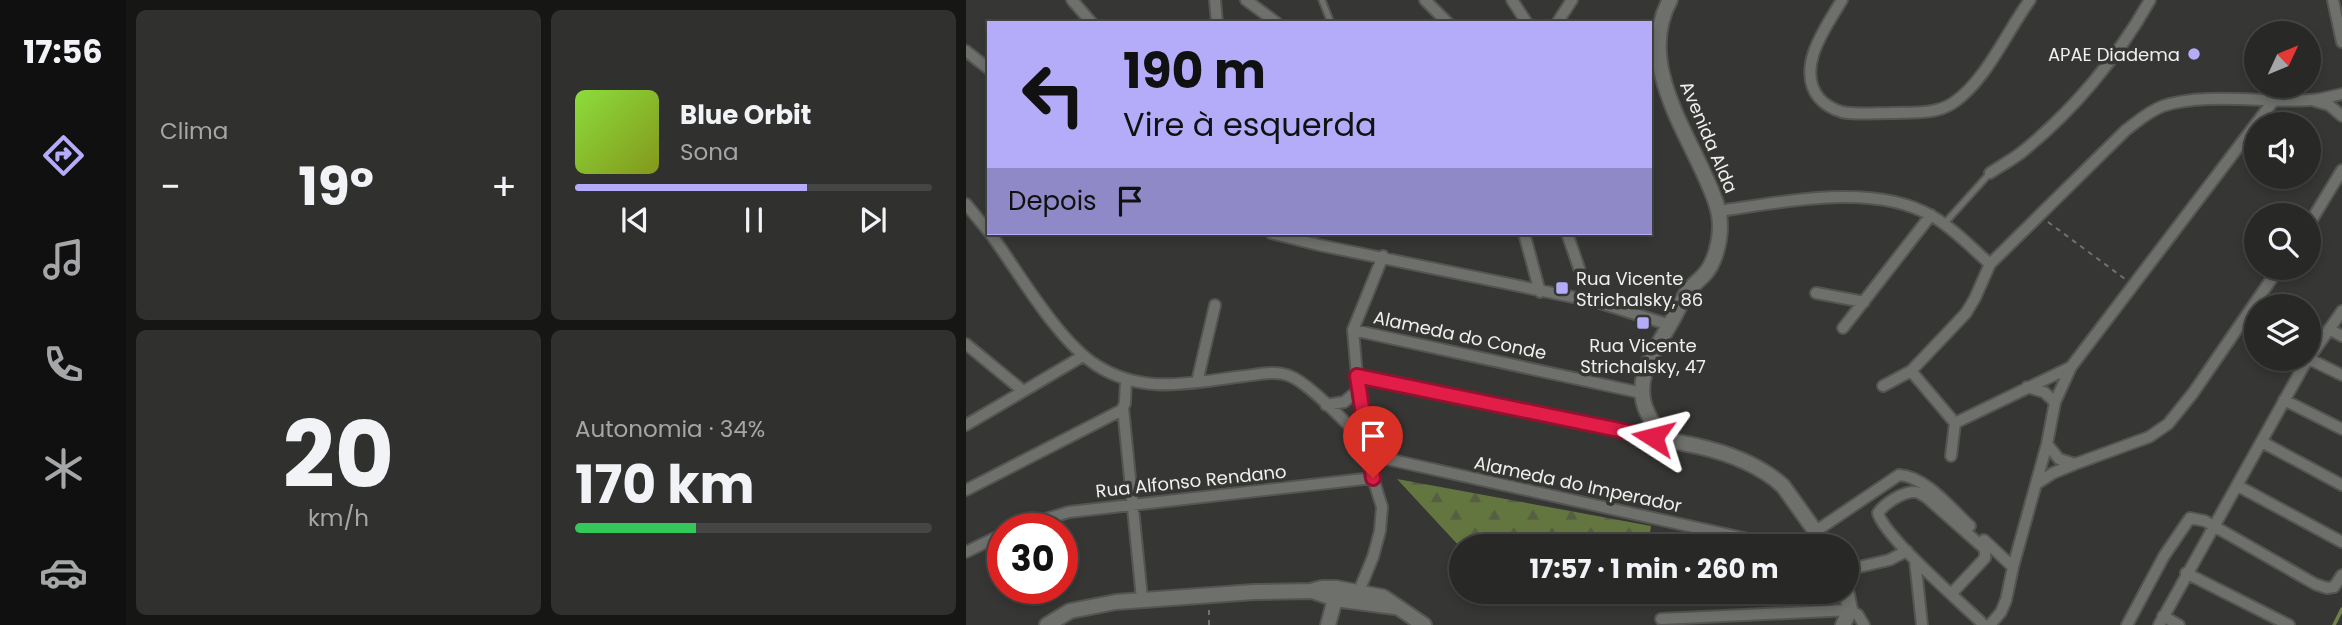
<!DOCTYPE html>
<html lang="pt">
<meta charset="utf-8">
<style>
:root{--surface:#282927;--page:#30312f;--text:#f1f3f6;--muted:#a5a6a7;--line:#444544;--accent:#b4acf9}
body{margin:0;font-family:Poppins,sans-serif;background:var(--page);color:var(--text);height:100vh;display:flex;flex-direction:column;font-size:26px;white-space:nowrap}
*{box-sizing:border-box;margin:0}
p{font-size:23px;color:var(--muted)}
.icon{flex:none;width:38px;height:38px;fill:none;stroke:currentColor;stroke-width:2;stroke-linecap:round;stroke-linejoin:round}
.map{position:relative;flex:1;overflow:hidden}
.sheet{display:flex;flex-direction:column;gap:10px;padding:10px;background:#161715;width:840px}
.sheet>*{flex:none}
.hud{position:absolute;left:21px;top:21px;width:665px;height:214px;border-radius:0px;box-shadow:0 4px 10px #0003,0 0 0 2px var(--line);background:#b4acf9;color:#111;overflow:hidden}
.needle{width:46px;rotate:46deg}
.tools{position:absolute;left:1278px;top:21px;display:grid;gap:14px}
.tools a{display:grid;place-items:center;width:77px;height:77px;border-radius:50%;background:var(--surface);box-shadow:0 4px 10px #0003,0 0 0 2px var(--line);font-size:35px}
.speed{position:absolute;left:21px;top:513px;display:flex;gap:14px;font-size:35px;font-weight:700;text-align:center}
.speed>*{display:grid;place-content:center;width:91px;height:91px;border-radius:50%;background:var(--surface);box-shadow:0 4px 10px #0003,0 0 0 2px var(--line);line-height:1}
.speed .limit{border:10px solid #d22;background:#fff;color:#111}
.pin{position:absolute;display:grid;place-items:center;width:60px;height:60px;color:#fff;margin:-72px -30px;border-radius:50% 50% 50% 0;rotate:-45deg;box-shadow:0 0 7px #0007}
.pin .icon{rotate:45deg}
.me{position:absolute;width:77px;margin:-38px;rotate:279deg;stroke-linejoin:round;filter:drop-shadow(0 0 5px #0008)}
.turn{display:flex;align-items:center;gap:24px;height:147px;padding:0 21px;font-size:32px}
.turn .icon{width:91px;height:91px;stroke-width:2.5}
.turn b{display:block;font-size:49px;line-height:60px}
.then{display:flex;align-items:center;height:66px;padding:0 21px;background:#0003;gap:14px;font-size:26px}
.big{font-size:52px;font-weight:700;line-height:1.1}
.sheet .card{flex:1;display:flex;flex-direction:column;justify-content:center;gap:10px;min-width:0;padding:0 24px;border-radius:10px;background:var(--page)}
.sheet .dial{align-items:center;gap:0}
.dial b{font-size:91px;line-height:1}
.song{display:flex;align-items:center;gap:21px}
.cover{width:84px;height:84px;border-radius:10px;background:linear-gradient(135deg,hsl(90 70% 55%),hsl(70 70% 35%))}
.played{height:7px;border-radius:4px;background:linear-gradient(90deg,var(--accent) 65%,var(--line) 65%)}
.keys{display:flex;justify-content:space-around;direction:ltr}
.heat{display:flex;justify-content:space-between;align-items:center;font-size:38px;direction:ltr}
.charge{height:10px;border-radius:5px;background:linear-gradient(90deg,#34c759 34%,var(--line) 0)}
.sheet .tiles{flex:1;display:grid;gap:10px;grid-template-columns:repeat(2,1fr)}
.trip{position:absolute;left:483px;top:534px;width:410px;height:70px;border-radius:35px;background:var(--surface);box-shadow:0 4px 10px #0003,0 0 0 2px var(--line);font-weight:700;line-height:70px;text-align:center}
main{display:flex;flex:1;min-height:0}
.tabs{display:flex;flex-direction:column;width:126px;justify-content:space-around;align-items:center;background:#101010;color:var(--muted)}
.tabs .icon{width:49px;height:49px}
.tabs .on{color:var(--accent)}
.tabs b{font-size:32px;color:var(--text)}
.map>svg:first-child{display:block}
</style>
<main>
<nav class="tabs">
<b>17:56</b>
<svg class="icon on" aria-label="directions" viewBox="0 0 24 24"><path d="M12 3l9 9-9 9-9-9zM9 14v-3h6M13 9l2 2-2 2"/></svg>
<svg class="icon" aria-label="music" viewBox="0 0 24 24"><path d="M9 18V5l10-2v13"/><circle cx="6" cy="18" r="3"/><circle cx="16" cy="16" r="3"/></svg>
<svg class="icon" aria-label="phone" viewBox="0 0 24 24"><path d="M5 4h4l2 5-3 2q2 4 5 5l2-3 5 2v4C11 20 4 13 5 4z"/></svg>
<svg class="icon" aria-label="climate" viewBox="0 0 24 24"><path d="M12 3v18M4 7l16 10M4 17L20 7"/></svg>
<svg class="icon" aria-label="car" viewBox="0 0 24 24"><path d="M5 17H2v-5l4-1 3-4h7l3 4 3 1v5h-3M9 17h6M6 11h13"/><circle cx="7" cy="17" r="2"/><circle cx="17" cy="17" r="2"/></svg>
</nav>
<section class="sheet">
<div class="tiles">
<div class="card"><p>Clima</p>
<div class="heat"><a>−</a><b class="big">19°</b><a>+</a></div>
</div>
<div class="card">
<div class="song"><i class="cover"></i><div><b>Blue Orbit</b><p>Sona</p></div></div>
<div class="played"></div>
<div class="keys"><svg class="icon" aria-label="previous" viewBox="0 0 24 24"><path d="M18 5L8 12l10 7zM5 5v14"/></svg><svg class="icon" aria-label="pause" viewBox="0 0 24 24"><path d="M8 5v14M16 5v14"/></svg><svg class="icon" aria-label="next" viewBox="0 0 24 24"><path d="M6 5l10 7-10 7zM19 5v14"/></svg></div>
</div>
<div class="card dial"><b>20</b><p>km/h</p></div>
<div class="card"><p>Autonomia · 34%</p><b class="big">170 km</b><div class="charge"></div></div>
</div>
</section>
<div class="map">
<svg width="1376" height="625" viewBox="0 0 1376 625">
<defs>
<pattern id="forest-firs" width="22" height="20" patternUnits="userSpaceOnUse" patternTransform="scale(1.75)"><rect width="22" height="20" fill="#647640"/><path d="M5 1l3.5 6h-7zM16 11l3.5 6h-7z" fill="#565f44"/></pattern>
</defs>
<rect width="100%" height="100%" fill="#363734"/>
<path fill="url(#forest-firs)" d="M431,479l254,47 -3,20h-187v2z
M576,592h81l-58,11z"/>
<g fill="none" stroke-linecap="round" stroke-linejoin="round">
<path stroke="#70824b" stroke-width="3.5" d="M1368,625l8,-16"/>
<defs>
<path id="lane" d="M356,0l9,23
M978,224l46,-51"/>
<path id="street" d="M106,0l20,23
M249,0l2,23
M280,0l31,23
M459,0l23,23
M546,0l15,23
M876,0c-16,27 -47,68 -23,98 5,6 15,12 23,14 16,3 32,1 48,1 21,-1 45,2 63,-10 33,-22 54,-72 77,-103
M1367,0l9,42
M591,23l15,-23
M0,51l23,18
M1349,101l14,4 13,11
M1024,173c10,-7 22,-13 32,-21 51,-41 96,-95 128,-152
M0,204l23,28
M753,211c63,-9 155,-29 213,5 21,12 40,32 58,48
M1342,226l34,-56
M24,233c28,38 67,107 106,132 48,31 96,17 149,11 15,-2 32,-6 47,1 20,9 58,50 75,67
M305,233l48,12 278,57 73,23
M558,233l16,59
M601,233l12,35
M850,293l48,9
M877,328l88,-113
M1363,329l13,7
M387,330l289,63
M0,344l56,46
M1343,359l33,16
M945,371l44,52 -4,33
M391,376l241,51 71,12
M231,382l18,-77
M917,386l28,-15 40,-42 15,-16 9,-15 15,-34 136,-134c12,-9 23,-19 37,-24 41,-14 104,-3 147,-6 11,0 22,-4 32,-6
M1061,387l17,5 11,10
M1318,400l58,29
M360,405l18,-3 16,-13
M157,408l19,191
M989,423l116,-56
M0,425l117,-69
M1296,442l80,43
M1081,444l12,15 16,5
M403,455l410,91
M1070,484l17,-11 22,-9 74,-27 19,-13 25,-31 86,-125
M1272,486l104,56
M0,490l156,-80 3,-7 1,-23
M50,528l53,-16 304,-34
M850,531l83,-56c28,2 51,33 71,51
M1018,540l29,27
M0,552l37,-18
M949,560l7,65
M880,570l43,-10 18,-9
M1220,573l103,52
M393,591l14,-34 7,-26 2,-24 -9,-29 -4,-23 -12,-79 -4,-46 30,-74
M986,593l33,-35v-9l-59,-52c-4,-2 -7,-5 -11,-5 -12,-1 -31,12 -37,21 7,25 84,90 106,112
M1197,616l16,9
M695,619l189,-9 8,5 6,10
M1024,625l11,-13 5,-12 7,-33 34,-123 8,-42 16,-35 203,-267
M1161,625l37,-69 26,-38 15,3 110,63 12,4 7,-1 8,-12
M1193,625l144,-258 39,-56"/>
<path id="secondary" d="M704,0c-32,59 11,122 35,176 7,16 15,32 15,50 0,16 -5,38 -17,50 -5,5 -10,9 -15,15 -7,10 -11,22 -18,33 -15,27 -38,55 -23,88 4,10 14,24 24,28 8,3 18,4 26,6 31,7 62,18 86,40l43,60
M349,592l20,7 60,8
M81,625l23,-14 46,-9 138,-10 57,-1 11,-3h14l47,9 41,28
M362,625l7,-26 6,-4
M877,625l7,-15 -4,-20"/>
</defs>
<use href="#lane" stroke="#545552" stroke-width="9"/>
<use href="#street" stroke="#545552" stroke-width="14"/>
<use href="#secondary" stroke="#545552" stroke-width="18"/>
<path stroke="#70716e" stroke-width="2" stroke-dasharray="5 5" stroke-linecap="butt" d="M1082,222l77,57
M243,625v-16"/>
<use href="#lane" stroke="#6e706c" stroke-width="5"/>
<use href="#street" stroke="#6e706c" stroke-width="10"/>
<use href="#secondary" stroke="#6e706c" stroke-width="14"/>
</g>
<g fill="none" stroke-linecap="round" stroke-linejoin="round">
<defs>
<path id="route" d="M407,478l-16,-102 296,61"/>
</defs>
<use href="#route" stroke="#92132f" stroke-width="18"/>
<use href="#route" stroke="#e11d48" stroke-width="12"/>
</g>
<g fill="#b4acf9" stroke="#363734" stroke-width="2.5">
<circle cx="1228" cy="54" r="7"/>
<rect x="589" y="281" width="14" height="14" rx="3.5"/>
<rect x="670" y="316" width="14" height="14" rx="3.5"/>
</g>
<g text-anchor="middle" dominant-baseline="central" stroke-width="7" stroke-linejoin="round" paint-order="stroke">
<g font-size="18" fill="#eff0ee" stroke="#363734" text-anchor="end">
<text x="1214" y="54">APAE Diadema</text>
<text x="610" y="278" text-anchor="start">Rua Vicente<tspan x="610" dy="21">Strichalsky, 86</tspan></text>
<text x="677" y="345" text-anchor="middle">Rua Vicente<tspan x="677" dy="21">Strichalsky, 47</tspan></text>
</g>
<g font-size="18" fill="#eff0ee" stroke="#363734">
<text transform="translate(743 137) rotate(67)">Avenida Alda</text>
<text transform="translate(494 335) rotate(12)">Alameda do Conde</text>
<text transform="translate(225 481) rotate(-6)">Rua Alfonso Rendano</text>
<text transform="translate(612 484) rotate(12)">Alameda do Imperador</text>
</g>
</g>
</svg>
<div class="tools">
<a><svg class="needle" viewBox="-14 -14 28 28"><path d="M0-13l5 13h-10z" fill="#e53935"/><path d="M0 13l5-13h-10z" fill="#a5a6a7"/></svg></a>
<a><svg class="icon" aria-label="sound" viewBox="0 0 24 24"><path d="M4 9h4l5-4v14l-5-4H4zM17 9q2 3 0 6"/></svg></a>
<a><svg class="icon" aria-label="search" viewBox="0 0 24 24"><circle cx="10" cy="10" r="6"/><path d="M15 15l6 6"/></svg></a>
<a><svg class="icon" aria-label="layers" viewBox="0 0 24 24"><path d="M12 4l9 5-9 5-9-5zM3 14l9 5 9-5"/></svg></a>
</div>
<div class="speed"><div class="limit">30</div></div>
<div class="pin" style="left:407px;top:478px;background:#d93025"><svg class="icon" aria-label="arrive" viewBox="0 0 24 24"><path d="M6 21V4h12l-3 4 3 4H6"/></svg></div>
<svg class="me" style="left:687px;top:437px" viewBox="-20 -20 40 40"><path d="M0-17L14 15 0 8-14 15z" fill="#e11d48" stroke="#fff" stroke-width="4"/></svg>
<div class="trip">17:57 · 1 min · 260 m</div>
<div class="hud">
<div class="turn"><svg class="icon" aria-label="left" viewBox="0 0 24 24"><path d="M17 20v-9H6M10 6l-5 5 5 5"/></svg><div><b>190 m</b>Vire à esquerda</div></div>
<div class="then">Depois<svg class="icon" aria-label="arrive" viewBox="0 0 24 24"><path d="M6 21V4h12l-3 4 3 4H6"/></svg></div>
</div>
</div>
</main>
